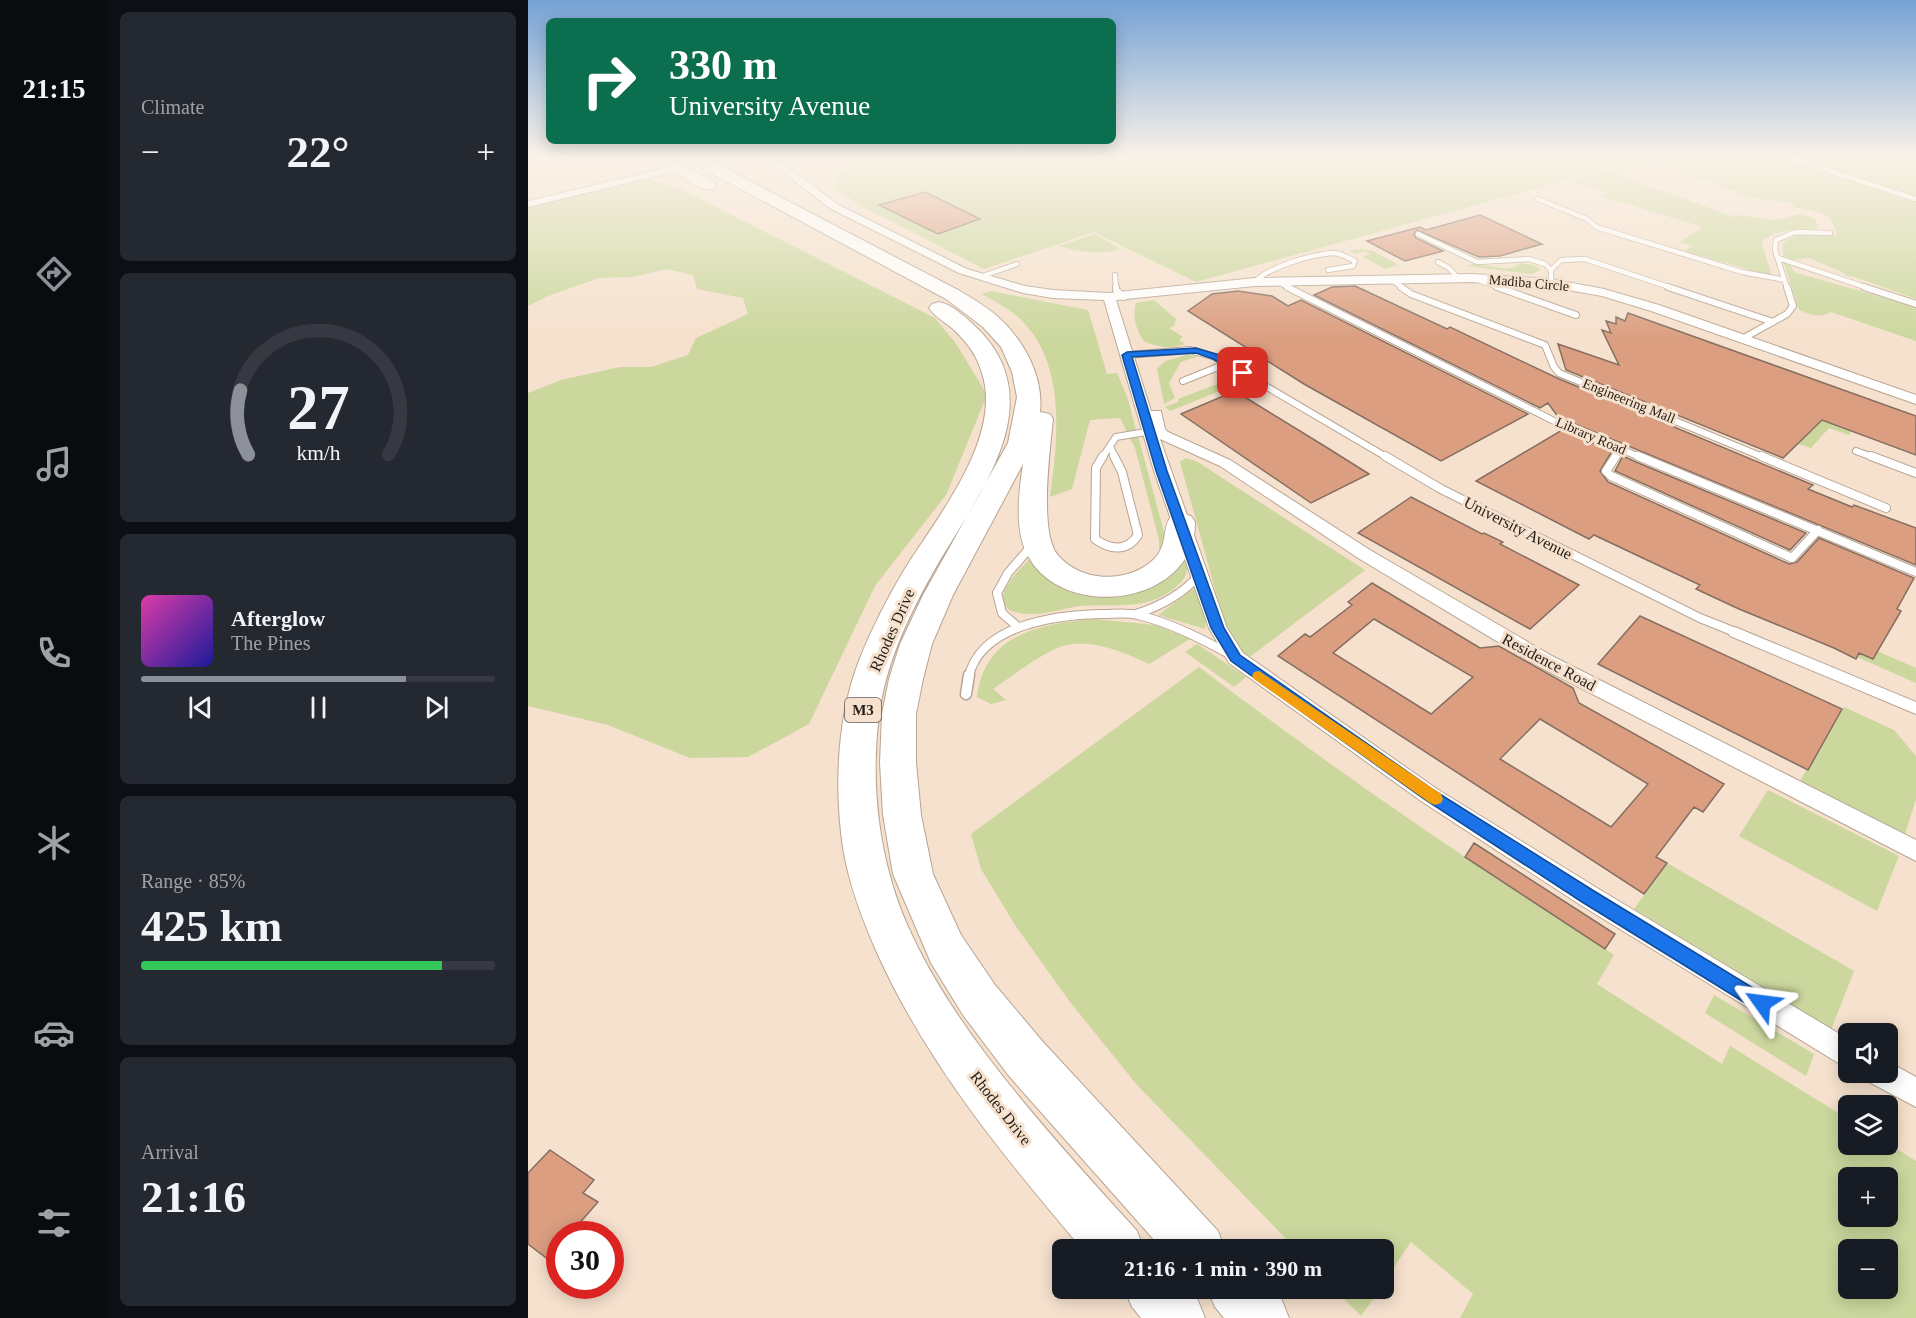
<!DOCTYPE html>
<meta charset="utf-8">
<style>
:root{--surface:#171b24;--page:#242831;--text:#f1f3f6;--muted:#9ea1a6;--line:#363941;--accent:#8c9099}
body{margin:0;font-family:"Times New Roman",serif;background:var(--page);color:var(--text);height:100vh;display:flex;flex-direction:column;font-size:22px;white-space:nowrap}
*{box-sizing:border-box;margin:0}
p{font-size:20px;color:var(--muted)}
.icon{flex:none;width:33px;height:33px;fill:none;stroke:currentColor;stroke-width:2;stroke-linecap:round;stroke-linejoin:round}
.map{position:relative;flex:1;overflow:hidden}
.sheet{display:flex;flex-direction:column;gap:12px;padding:12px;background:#0d0f14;width:420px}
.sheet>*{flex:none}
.banner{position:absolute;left:18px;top:18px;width:570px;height:126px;border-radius:9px;box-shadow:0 3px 15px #0003;background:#0b6e4f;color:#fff;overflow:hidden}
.buttons{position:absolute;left:1310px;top:1023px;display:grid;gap:12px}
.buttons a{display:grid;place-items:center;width:60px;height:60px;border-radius:9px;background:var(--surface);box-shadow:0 3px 15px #0003;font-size:30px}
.speed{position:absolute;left:18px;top:1221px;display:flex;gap:12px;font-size:30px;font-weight:700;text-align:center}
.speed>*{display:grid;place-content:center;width:78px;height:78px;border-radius:50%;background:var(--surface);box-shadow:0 3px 15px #0003;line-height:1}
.speed .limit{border:9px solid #d22;background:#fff;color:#111}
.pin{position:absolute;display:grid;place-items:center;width:51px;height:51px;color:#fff;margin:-26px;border-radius:12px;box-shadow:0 3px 9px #0006}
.me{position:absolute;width:66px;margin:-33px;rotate:301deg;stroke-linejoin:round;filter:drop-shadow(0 0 4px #0008)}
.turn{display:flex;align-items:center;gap:21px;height:126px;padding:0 24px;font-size:27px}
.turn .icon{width:78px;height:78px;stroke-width:2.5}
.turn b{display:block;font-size:42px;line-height:51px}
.big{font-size:45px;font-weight:700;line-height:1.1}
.sheet .widget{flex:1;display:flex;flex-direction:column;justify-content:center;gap:9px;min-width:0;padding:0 21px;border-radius:9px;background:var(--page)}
.sheet .dial{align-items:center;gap:0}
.dial svg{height:156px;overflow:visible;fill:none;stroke:var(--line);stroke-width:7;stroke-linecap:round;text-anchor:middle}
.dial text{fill:var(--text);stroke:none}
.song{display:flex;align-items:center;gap:18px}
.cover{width:72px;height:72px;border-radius:9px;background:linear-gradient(135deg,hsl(320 70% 55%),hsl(240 70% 35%))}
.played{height:6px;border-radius:3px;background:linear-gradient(90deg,var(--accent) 75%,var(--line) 75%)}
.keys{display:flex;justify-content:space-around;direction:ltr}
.heat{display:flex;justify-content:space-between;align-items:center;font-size:33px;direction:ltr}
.charge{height:9px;border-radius:4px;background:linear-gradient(90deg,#34c759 85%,var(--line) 0)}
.trip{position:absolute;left:524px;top:1239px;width:342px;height:60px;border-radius:9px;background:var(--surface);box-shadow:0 3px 15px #0003;font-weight:700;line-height:60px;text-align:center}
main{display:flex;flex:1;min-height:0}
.menu{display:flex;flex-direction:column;width:108px;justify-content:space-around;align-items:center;background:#090b0e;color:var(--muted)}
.menu .icon{width:42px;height:42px}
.menu .current{color:var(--accent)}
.menu b{font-size:27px;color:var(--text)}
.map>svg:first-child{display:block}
</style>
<main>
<nav class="menu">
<b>21:15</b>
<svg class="icon current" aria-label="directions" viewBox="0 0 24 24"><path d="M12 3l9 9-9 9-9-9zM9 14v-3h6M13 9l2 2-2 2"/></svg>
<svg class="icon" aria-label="music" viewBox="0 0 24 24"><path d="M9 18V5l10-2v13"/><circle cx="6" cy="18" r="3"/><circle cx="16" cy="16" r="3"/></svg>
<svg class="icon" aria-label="phone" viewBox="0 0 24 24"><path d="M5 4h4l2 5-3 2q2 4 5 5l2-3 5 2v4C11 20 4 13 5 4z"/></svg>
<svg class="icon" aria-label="climate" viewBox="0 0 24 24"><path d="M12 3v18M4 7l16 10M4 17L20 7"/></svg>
<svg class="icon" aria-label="car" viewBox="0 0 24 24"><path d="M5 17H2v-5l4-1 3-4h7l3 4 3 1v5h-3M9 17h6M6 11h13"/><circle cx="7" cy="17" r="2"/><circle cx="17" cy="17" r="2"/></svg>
<svg class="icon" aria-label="filters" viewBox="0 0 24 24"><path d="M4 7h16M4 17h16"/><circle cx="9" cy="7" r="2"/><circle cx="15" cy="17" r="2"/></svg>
</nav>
<section class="sheet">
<div class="widget"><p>Climate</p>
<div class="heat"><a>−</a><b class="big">22°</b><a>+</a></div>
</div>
<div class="widget dial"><svg viewBox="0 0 100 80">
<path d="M14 69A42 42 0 1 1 86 69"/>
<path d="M14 69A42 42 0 0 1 10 36" stroke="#8c9099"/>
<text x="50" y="56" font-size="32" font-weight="700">27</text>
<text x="50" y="72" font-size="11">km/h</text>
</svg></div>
<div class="widget">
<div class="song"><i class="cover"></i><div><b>Afterglow</b><p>The Pines</p></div></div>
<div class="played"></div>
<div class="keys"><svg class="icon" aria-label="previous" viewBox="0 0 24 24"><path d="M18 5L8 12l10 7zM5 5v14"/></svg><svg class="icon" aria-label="pause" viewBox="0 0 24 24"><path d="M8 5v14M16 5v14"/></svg><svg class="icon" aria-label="next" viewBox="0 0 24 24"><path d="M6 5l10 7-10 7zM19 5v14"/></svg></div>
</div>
<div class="widget"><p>Range · 85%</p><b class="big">425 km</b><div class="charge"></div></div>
<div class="widget"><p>Arrival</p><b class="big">21:16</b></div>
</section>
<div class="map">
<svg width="1388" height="1318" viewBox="0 0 1388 1318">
<rect width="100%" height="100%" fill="#f5e1cd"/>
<path fill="#cbd79d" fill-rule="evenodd" d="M329,156h797l-458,126 -102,-50 -110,37 -123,-63 -27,-18 2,-13 20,-12z
M1129,156h259v143l-61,-22 -9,-1 -4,-4 -33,-14 -18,2 -2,3 5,9 122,35v34l-85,-29c-11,7 -21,2 -32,-2l-16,-49v-18c14,-13 37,-10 55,-8l-8,-18 -20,-7 -16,-3 -3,-4 -41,-6 -93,-35 -38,9 6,3 -5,2 115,41 5,-2 36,5 23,-6 16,4 3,10 -36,3 -17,7 -3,6 10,32 -88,-25 9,-5 -13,-4 23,-15 -100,-30 4,-5 -38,-11z
M123,180l32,10 252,128 22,27 30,50 -41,100 -71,91 -66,138 -61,33 -58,1 -82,-33 -80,-19v-313l33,-13 59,-13h31l37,-12 8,-17 52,-24 -5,-16 -46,-9 -4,-14 -26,-6 -35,8 -33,1 -51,18 -20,10v-100l100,-25z
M567,234l25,15c-19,6 -42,3 -61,-3z
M834,249l11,2 26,14 -14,4 -22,-12 7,-3 -6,-3 -9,3 -5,-3z
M993,263l15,3 5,4 -10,4 -64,-8c17,-6 38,10 54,-3z
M463,291l97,19 19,64 10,-1 11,26 8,32 -9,1 -7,-14 -30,2 -18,69 -22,8c8,-59 17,-136 -32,-180 -10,-9 -24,-16 -36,-23z
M626,300l22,19 -2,7 -5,2 14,9 -4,3 6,4c-14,5 -27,4 -41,-3 -8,-11 -12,-25 -8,-38z
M659,355l12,1 -18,6 -12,21 6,15 -11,6 -7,-35 8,-8z
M697,381l7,5 -62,25 -5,-4 13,-5v-3z
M1294,420l30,10 -3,5 -20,-7 -18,20 -13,-4z
M610,436l29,107 -8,9v-12l-24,-92 -6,-11z
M658,458l10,3 169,109 -118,89 -21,-30 -46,-167z
M657,556c5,14 2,22 -9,31 -29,25 -62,16 -96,19 -16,2 -34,9 -50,8 -50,-2 -20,-36 -1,-54h5l56,31z
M668,587l10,32 -1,10 -47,-14z
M565,619l62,6 35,14 -41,25c-23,-11 -62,-28 -89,-17 -21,8 -48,29 -67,42l13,11 -15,4 -14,-7c8,-63 62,-73 116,-78z
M669,644l49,33 -12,10 -49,-35z
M1349,651l39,17v15l-59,-26 2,-3 13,5z
M671,667c134,102 273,197 415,288l-17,29 125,80 8,-18 118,73v25l39,-1 29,18v157h-456l13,-24 -62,-52 -28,41v-33l-87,-1 -159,-164 -67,-83 -55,-77 -34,-56 -10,-35zM1320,1178h39v38h-39zM1320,1250h39v38h-39z
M1316,707l50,23 22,26v43l-11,35 -105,-53z
M1240,790l131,66 -22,55 -138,-75z
M1139,863l187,108 -23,59 -197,-121z
M1186,995l100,59 -8,22 -101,-63z
M806,1289h46l-19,27z"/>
<path fill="#db9e80" stroke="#856e62" stroke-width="1.5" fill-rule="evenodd" d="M397,192l55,27 -42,15 -59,-29z
M952,215l62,29 -42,12 -21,1 -62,-27 -3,4 2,4 27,13 -38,10 -38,-20 53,-14 6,3z
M827,286l92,43 3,-2 107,51 256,107 -5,4 44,18 2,-2 62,23v37l-358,-148 -10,-14 -8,5 -226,-113 18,-8z
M710,291l34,5 16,10 13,-6 227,114 -87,47 -137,-77 -116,-73 24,-17z
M1100,313l288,103v39l-94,-35 -39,38 -217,-88 -8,-26 61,21 -17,-35 9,3 -5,-12 10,3v-7l9,4z
M707,391l91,56 43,27 -58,29 -130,-89z
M1034,430l50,21 -12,20 8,11 181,82 8,-2 22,-24 95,40 -17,31 4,2 -28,48 -14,-6 -3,6 -22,-11 -95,-39 -43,-20 4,-4 -106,-50 -5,4 -113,-58z
M1095,456l13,6 170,71 -16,17 -175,-79z
M883,497l71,37 2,-1 19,9 -3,2 79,41 -49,44 -172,-96z
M844,583l108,65 19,-2 74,42 6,15 145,81 -21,28 -9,-5 -38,50 11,6 -23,31 -366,-238 27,-22 5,3 42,-32 -4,-3zM846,619l99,58 -42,37 -98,-61zM1012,719l108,65 -37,43 -111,-68z
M1112,616l202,93 -34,61 -210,-106z
M946,843l141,91 -10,15 -140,-92z
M22,1150l44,30 -11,13 15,9 -28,32h-10v13l-11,13 -21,-16v-71z"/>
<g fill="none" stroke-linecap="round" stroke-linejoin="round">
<defs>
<path id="service-far3" d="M303,156l1,3
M1256,156l132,43
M1010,199l49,20 9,8 146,45 43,8
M890,234l59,28 52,-3 16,5 6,6v13
M1250,258l90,30
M910,262l11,6 9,10
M1023,270l10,-10 24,-1 87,29
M587,275l1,13
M452,277l37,-13
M862,279l13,9
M947,279l26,9
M748,281l14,7
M727,282c13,-15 58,-28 78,-29 8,0 15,5 22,8l-2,5 -25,4
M1259,288l-12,-38 1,-10 19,-8 35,1"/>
<path id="service-far2" d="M588,287v3l8,7
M759,287l269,135 86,36
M873,287l10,7 134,51 9,22 5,6 206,85
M969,287l79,28
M1140,287l105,35
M1336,287l52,17
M1214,339l45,-25 6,-8 -6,-19
M599,355l63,-5 26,7 172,101
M655,381l45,-18
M582,446l5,12
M582,446l6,-9 36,-6
M1328,451l19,7
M574,458l8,-12
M1087,458l7,-9"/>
<path id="service-far1" d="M575,456l-7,12 -1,71c15,11 32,13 43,-4l-16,-63 -8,-16
M857,456l56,33 259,129 35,14
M1088,456l-10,15 5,5 181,82 26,-28
M1110,456l278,116
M1233,456l125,52
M1343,456l45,17
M608,614c25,-8 46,-19 63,-39
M490,627l-16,-14 -5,-20 11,-20 26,-30
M441,676c12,-52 89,-61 132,-62 13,0 25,-2 37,1 33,8 64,24 93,40"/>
<path id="service" d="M438,694l3,-19"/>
<path id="pedestrian" d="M1207,627l181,75v12l-186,-78 -2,-4z"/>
<path id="minor" d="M234,156h10l67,49 128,64 58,17 28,4 56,3 146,-15 218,-4 78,5 53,10 55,16 257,90v9l-265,-93 -49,-15 -51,-9 -78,-5 -218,4 -139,14 35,111h10l4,18 3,3 62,28 140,90 182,106 364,184v21l-378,-195 -180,-108 -138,-92 -60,-27 67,189 16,25 194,136 160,99 251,151v30l-269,-165 -158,-103 -192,-138 -20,-35 -55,-157 -50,-171 -51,-2 -30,-5 -64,-20 -128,-64z
M150,165l5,3 -2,2 -153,37v-6z
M1359,1061l29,16v30l-47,-25 -4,-10h22z"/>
<path id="motorway" d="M118,156h19l49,25 2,4 -2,4h-12z
M155,156h19l258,135c13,8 27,16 38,26 26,23 46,60 42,95l10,2 3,5c-3,31 -13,105 2,132 8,13 26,23 42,25 19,3 40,-2 55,-15 17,-15 9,-31 19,-45l10,-3 10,3 4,6c1,84 -134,101 -168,32 -13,-25 -8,-63 -4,-90l-70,131 -21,49 -9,35 -7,35v49l5,52 12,59 28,61 34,50 48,57 175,189 7,19h-62l-154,-174 -46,-61 -32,-52 -38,-89 -10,-59 -3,-52 2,-49 7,-35 11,-35 23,-49 85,-152 9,-46 -5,-25 -11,-25 -18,-20 -37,-28 -261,-140z
M411,302c15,3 28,17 39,27 78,78 -7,174 -47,247 -24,43 -46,90 -52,140 -9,69 0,142 27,206 47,110 151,220 231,309l7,19h-61c-78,-92 -155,-185 -205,-295 -15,-34 -29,-70 -35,-107 -9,-62 -6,-132 17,-190 12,-30 27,-59 43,-86 33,-54 100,-133 79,-199 -5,-18 -16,-32 -29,-44 -8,-7 -18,-12 -24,-21l3,-4z
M596,1288h64l9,10 8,20h-64l-9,-11z
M679,1288h65l9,10 8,20h-65l-9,-11z"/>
</defs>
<use href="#service-far3" stroke="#b8a593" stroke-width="6"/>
<use href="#service-far2" stroke="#b8a593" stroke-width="8"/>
<use href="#service-far1" stroke="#b8a593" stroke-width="10"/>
<use href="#service" stroke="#b8a593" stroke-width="13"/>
<use href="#pedestrian" stroke="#b8a593" stroke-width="2"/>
<use href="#minor" stroke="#b8a593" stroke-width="2"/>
<use href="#motorway" stroke="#b8a593" stroke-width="2"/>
<use href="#service-far3" stroke="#fff" stroke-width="4.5"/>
<use href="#service-far2" stroke="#fff" stroke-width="6"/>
<use href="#service-far1" stroke="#fff" stroke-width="8"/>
<use href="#service" stroke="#fff" stroke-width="10"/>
<use href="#pedestrian" fill="#fff" fill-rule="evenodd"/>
<use href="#minor" fill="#fff" fill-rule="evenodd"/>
<use href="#motorway" fill="#fff" fill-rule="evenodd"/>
</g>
<linearGradient id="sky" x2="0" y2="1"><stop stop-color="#75a2d6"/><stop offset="0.46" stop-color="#faf2e8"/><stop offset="1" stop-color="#faf2e8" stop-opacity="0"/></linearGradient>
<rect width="1388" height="340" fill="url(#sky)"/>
<path fill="#1a73e8" stroke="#114b97" stroke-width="1.5" d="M668,348l23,7 28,18 -8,2 -26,-16 -17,-6 -64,4 35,114 57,157 16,27 195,136 159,100 174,106 3,6 -3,6 -6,3 -7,-3 -173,-107 -158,-103 -193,-138 -20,-33 -55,-157 -34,-116 5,-3z"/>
<path fill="#f59e0b" d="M731,671l182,123 2,5 -2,4 -6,2 -5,-2 -176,-124 -2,-3 2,-4z"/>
<g text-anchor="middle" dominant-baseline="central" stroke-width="6" stroke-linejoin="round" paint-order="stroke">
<g font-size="14" fill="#241d16" stroke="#f5e1cd">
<text transform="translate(1001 283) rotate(5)">Madiba Circle</text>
<text transform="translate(1101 401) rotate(22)">Engineering Mall</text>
<text transform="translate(1063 436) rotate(23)">Library Road</text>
</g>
<rect fill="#f5e1cd" stroke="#63584d" stroke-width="1.5" x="317" y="698" width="36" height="24" rx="4.5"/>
<g font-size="15" font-weight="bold" fill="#241d16">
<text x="335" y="710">M3</text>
</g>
<g font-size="16" fill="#241d16" stroke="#f5e1cd">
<text transform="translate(990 528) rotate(27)">University Avenue</text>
<text transform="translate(364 630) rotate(-66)">Rhodes Drive</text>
<text transform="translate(1021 662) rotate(28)">Residence Road</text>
<text transform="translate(473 1108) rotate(52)">Rhodes Drive</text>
</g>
</g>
</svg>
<div class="buttons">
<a><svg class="icon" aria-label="sound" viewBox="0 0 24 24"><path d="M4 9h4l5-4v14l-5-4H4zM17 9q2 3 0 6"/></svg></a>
<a><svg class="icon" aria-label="layers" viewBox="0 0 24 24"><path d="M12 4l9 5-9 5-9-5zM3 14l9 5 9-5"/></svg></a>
<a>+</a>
<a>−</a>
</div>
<div class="speed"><div class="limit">30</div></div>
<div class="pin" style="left:715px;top:373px;background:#d93025"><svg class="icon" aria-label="arrive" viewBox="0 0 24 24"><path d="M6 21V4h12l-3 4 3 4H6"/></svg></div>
<svg class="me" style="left:1234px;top:1003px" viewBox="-20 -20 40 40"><path d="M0-17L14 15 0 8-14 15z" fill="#1a73e8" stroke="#fff" stroke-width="4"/></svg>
<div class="trip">21:16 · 1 min · 390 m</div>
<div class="banner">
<div class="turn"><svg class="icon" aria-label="right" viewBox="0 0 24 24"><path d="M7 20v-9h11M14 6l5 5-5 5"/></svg><div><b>330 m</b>University Avenue</div></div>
</div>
</div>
</main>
